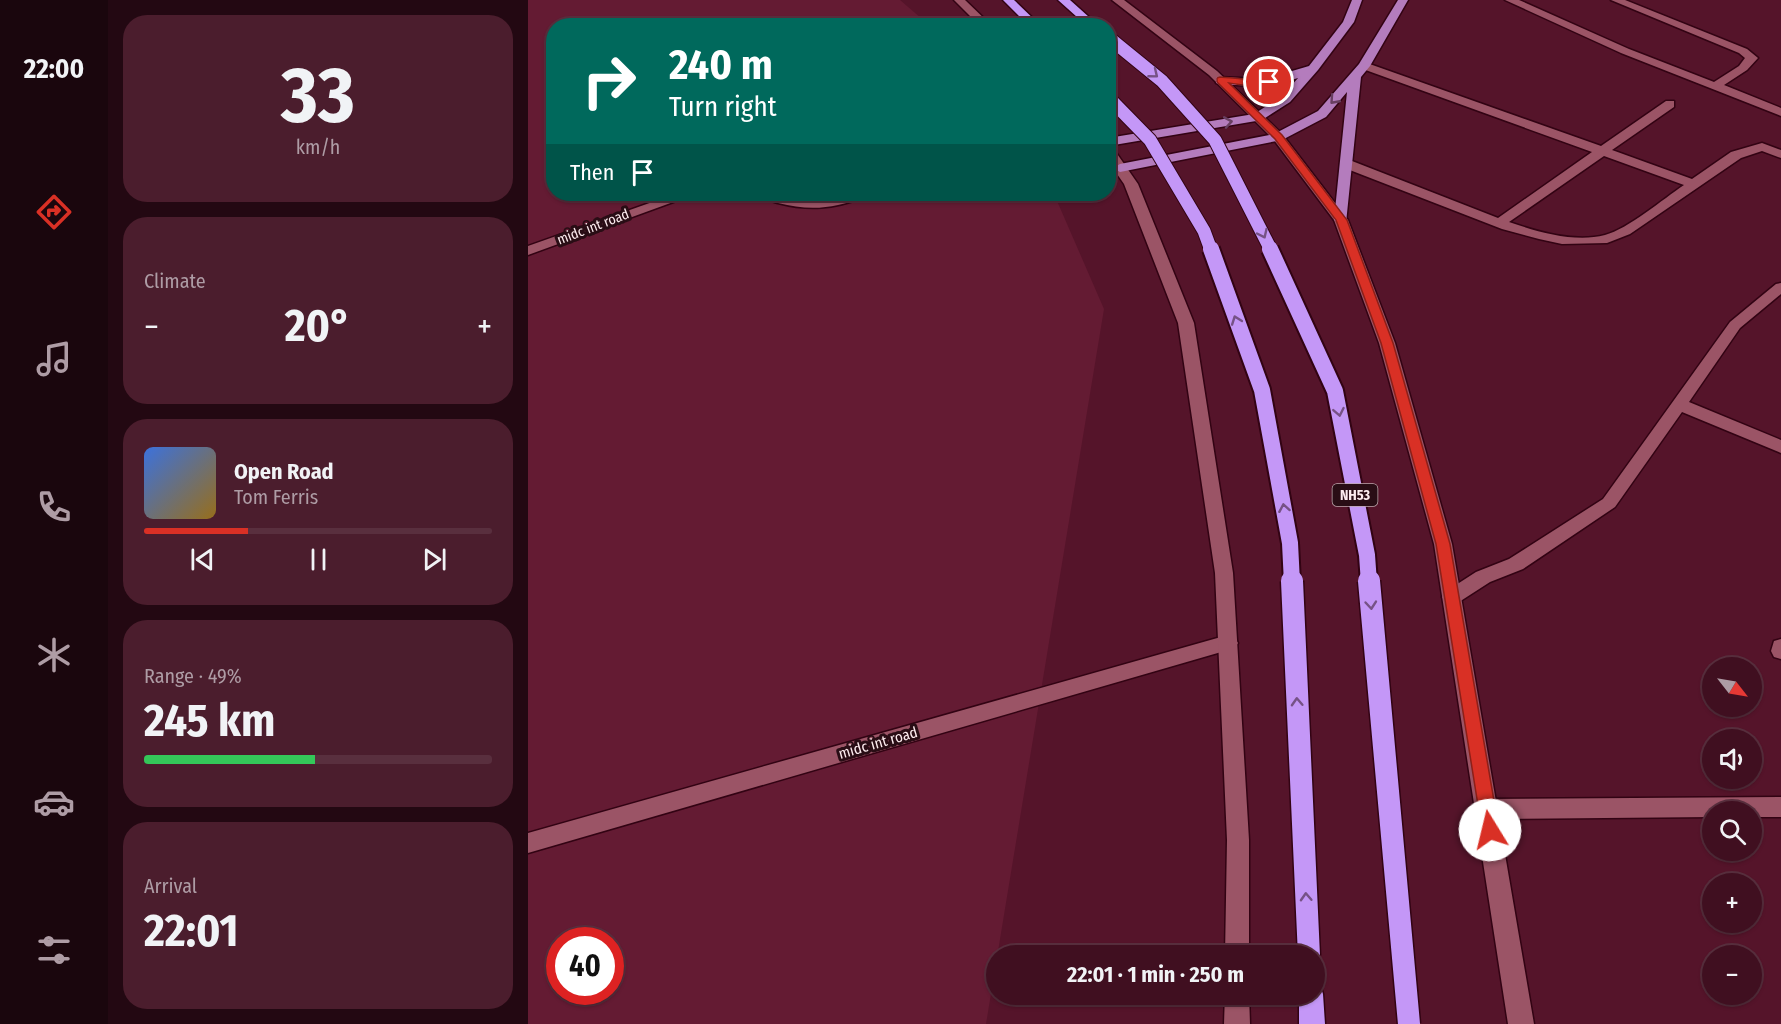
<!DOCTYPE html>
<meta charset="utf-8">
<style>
:root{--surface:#400f20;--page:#4b1d2d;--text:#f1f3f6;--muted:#ae9ca5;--line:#592f3e;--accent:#d93025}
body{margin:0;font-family:"Fira Sans Condensed",sans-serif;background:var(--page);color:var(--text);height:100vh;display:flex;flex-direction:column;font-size:22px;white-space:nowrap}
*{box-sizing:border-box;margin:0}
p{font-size:20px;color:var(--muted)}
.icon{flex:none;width:33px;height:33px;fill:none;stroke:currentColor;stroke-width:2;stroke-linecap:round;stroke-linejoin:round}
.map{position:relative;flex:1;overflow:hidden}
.drawer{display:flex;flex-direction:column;gap:15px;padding:15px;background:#230812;width:420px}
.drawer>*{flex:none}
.top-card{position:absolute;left:18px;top:18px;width:570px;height:183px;border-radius:24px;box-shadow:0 2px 4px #0004,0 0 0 2px var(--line);background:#00695c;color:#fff;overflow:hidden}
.needle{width:39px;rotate:121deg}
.tools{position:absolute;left:1174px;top:657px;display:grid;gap:12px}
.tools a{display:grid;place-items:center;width:60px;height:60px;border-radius:50%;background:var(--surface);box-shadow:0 2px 4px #0004,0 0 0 2px var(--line);font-size:30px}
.speed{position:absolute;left:18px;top:927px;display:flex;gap:12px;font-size:30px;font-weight:700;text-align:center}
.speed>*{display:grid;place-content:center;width:78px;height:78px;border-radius:50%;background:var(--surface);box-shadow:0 2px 4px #0004,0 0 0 2px var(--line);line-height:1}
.speed .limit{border:9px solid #d22;background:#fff;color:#111}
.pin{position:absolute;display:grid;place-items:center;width:51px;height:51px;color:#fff;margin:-26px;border:3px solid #fff;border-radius:50%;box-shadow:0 2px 6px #0007}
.me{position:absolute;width:66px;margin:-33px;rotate:351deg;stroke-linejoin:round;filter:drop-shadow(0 0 4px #0008)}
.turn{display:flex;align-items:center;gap:21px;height:126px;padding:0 24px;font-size:27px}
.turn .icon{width:78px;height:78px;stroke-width:2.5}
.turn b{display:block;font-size:42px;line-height:51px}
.then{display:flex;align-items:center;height:57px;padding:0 24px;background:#0003;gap:12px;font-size:22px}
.big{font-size:45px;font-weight:700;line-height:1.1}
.drawer .widget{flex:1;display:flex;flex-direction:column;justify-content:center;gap:9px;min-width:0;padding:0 21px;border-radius:24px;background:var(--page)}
.drawer .dial{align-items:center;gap:0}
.dial b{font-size:78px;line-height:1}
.song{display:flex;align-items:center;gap:18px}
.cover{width:72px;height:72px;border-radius:9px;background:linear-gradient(135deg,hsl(220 70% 55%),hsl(40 70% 35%))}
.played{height:6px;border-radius:3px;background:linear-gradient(90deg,var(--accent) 30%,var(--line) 30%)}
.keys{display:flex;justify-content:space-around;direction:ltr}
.heat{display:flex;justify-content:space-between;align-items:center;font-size:33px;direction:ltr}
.charge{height:9px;border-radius:4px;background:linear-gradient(90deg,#34c759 49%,var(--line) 0)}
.trip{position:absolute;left:458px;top:945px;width:339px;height:60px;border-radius:30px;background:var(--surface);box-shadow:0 2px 4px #0004,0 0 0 2px var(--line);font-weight:700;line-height:60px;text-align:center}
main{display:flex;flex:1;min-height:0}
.tab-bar{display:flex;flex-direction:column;width:108px;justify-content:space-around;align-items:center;background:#1a060d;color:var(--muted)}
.tab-bar .icon{width:42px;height:42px}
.tab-bar .selected{color:var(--accent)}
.tab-bar b{font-size:27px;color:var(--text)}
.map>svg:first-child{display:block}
</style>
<main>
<nav class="tab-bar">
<b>22:00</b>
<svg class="icon selected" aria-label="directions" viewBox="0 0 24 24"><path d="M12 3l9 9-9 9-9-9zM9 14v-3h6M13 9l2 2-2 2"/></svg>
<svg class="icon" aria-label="music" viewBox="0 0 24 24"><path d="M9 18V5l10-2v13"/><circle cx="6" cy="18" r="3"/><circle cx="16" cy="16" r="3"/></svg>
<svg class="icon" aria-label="phone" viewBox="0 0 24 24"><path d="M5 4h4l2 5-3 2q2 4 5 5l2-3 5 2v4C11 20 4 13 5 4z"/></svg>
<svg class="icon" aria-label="climate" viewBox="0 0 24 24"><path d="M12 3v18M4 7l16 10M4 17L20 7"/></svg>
<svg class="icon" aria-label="car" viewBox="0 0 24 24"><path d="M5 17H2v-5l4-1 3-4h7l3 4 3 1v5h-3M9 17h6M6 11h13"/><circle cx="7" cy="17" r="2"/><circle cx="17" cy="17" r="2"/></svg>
<svg class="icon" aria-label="filters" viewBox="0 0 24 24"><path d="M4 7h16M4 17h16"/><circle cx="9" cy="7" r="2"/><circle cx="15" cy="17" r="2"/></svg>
</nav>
<section class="drawer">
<div class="widget dial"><b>33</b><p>km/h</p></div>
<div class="widget"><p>Climate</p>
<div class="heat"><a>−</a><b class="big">20°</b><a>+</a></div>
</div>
<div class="widget">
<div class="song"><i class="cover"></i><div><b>Open Road</b><p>Tom Ferris</p></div></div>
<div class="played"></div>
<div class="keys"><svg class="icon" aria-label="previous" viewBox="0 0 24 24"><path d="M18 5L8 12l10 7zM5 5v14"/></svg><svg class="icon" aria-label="pause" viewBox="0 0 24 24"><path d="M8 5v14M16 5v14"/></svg><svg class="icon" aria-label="next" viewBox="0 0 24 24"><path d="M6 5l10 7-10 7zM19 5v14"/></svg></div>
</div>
<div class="widget"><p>Range · 49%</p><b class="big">245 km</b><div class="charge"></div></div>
<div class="widget"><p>Arrival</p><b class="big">22:01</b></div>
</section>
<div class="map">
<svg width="1253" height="1024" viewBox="0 0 1253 1024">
<rect width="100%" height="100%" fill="#55142a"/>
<path fill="#641b33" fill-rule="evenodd" d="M0,0h372l29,25 -375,1v168h500l50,115 -118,715h-458zM32,940h50v52h-50z"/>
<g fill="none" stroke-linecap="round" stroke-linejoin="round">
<defs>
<path id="lane" d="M147,194h25l-2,3 -22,4 -148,54v-9z
M228,194c20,-2 38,6 58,6 18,1 34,-8 52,-6l-2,3c-30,12 -55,14 -86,6 -7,-2 -16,-4 -22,-9z"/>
<path id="street" d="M977,0h14l110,49 85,33 25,-16 6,-8 -6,-5 -128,-53h14l122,49 11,9 -11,12 -23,15 57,23v8l-160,-63z
M836,62l237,84 65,-45h8v6l-62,43 80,29 39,-27 31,-9 19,7v8l-19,-7 -21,7 -111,76 -23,9 -45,1 -23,-5 -37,-10 -160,-62 -2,-3 7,-4 5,1 146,57 94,-66 -232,-84v-4zM1076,156l80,29c-21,14 -56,44 -79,50 -30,8 -67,-3 -96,-13z
M1253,283v11l-41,34 -51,74 92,38v13l-99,-41 -67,95 -92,62 -33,13 -31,20 -7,2 -7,-2 -3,-5 3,-5 31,-20 33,-13 94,-60 127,-177 46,-38z
M700,635l7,3 3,5 -3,5 -707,205v-20z
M1253,639v20l-7,-2 -3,-6 3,-10z
M1253,797v20h-29v-5h-39v5l-226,2 -8,-3 -3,-7 3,-7 8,-3z"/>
<path id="secondary" d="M426,0h11l27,26h-12z
M584,0h12l93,71 65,63 66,86 47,123 57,201 82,480h-26l-74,-480 -55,-201 -45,-123 -60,-80 -65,-65z
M580,147l5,1 25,36 56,139 39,250 16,267v116h-24l2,-116 -12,-267 -37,-250 -54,-139 -16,-23z
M697,994h24l1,30h-26z"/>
<path id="primary" d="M824,0h10l-8,22 -36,48 -28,32 -28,18 -154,26v-8l146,-24 28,-18 16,-18c-26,9 -50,8 -78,6l-4,-1v-6l49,2 44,-13 34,-44z
M870,0h10l-38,66 -9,11 -15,146 -5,1 -7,-4 13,-128 -21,25 -44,23 -162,32 -7,-4 7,-4 154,-30 44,-23 41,-47z"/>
<path id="highway" d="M475,0h11l27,26h-12z
M530,0h12l29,26h-12z
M786,983l6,2 3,9 2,30h-26v-30h15z"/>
</defs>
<use href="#lane" stroke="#320313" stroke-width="3"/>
<use href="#street" stroke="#320313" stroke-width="3"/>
<use href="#secondary" stroke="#320313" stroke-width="3"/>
<use href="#primary" stroke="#320313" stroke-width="3"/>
<use href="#highway" stroke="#320313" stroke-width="3"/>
<use href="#lane" fill="#9b5466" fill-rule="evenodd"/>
<use href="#street" fill="#9b5466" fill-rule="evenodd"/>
<use href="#secondary" fill="#9b5466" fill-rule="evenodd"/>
<use href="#primary" fill="#b47cbd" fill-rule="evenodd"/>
<use href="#highway" fill="#c497f7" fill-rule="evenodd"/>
<defs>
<path id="highway-bridge-far2" d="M580,37l54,44 53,59 56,110
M580,97l42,43 54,91 7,19"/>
<path id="highway-bridge-far1" d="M683,249l51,141 28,153 2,40
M742,249l65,142 32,164 2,28"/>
<path id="highway-bridge" d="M764,581l17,375
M841,581l40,443"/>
</defs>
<use href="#highway-bridge-far2" stroke="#320313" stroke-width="15" stroke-linecap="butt"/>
<use href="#highway-bridge-far1" stroke="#320313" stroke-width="20" stroke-linecap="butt"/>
<use href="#highway-bridge" stroke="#320313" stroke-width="25" stroke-linecap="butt"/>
<use href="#highway-bridge-far2" stroke="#c497f7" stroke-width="13"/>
<use href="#highway-bridge-far1" stroke="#c497f7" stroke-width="16"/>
<use href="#highway-bridge" stroke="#c497f7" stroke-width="22"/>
</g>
<defs><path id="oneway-chevron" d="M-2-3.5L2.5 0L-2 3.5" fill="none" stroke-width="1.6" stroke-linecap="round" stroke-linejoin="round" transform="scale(1.5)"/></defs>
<g stroke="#765286">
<use href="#oneway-chevron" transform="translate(626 74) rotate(39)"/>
<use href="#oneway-chevron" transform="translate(735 234) rotate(65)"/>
<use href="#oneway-chevron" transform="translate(708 320) rotate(-110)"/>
<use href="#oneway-chevron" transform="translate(811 412) rotate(79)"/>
<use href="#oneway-chevron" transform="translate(756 508) rotate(-100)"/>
<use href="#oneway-chevron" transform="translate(843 605) rotate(85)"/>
<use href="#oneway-chevron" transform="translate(769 702) rotate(-93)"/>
<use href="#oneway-chevron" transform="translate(778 897) rotate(-93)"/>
</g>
<g stroke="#683f61">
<use href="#oneway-chevron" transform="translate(806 100) rotate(132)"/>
<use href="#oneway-chevron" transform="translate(700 122) rotate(-10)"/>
</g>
<path fill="#d93025" stroke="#8d1f18" stroke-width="1.5" d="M692,77c10,1 50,3 54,5l-18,5 -27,-4 53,52 65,85 46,123 57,201 49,286 -3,6 -6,2 -6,-2 -2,-6 -46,-286 -55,-201 -45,-123 -61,-81 -58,-57v-4z"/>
<g text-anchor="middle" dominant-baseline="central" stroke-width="6" stroke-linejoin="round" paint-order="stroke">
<g font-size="14" fill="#fcebee" stroke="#290d15">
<text transform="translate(65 227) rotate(-21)">midc int road</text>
</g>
<rect fill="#290d15" stroke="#bda8ad" stroke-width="1.5" x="804.5" y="484" width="45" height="22" rx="4.5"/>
<g font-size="14" font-weight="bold" fill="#fcebee">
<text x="827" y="495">NH53</text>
</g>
<g font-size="15" fill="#fcebee" stroke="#290d15">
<text transform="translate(350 743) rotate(-16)">midc int road</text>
</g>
</g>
</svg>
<div class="tools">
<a><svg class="needle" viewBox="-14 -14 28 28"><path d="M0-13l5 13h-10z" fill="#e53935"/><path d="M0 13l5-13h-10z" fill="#ae9ca5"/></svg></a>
<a><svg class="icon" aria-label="sound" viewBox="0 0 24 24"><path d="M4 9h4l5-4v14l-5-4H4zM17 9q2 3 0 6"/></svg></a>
<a><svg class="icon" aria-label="search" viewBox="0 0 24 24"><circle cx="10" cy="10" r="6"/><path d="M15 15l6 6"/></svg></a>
<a>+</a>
<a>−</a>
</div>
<div class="speed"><div class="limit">40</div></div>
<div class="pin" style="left:741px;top:82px;background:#d93025"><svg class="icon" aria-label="arrive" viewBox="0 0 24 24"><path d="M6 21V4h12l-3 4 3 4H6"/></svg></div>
<svg class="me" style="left:962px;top:830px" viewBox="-20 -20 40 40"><circle r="19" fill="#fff"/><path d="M0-13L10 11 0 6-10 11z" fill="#d93025"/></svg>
<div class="trip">22:01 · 1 min · 250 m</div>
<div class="top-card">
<div class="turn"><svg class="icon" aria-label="right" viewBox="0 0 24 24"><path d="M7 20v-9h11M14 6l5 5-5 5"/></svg><div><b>240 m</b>Turn right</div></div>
<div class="then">Then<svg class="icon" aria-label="arrive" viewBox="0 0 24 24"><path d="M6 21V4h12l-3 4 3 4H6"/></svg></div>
</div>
</div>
</main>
